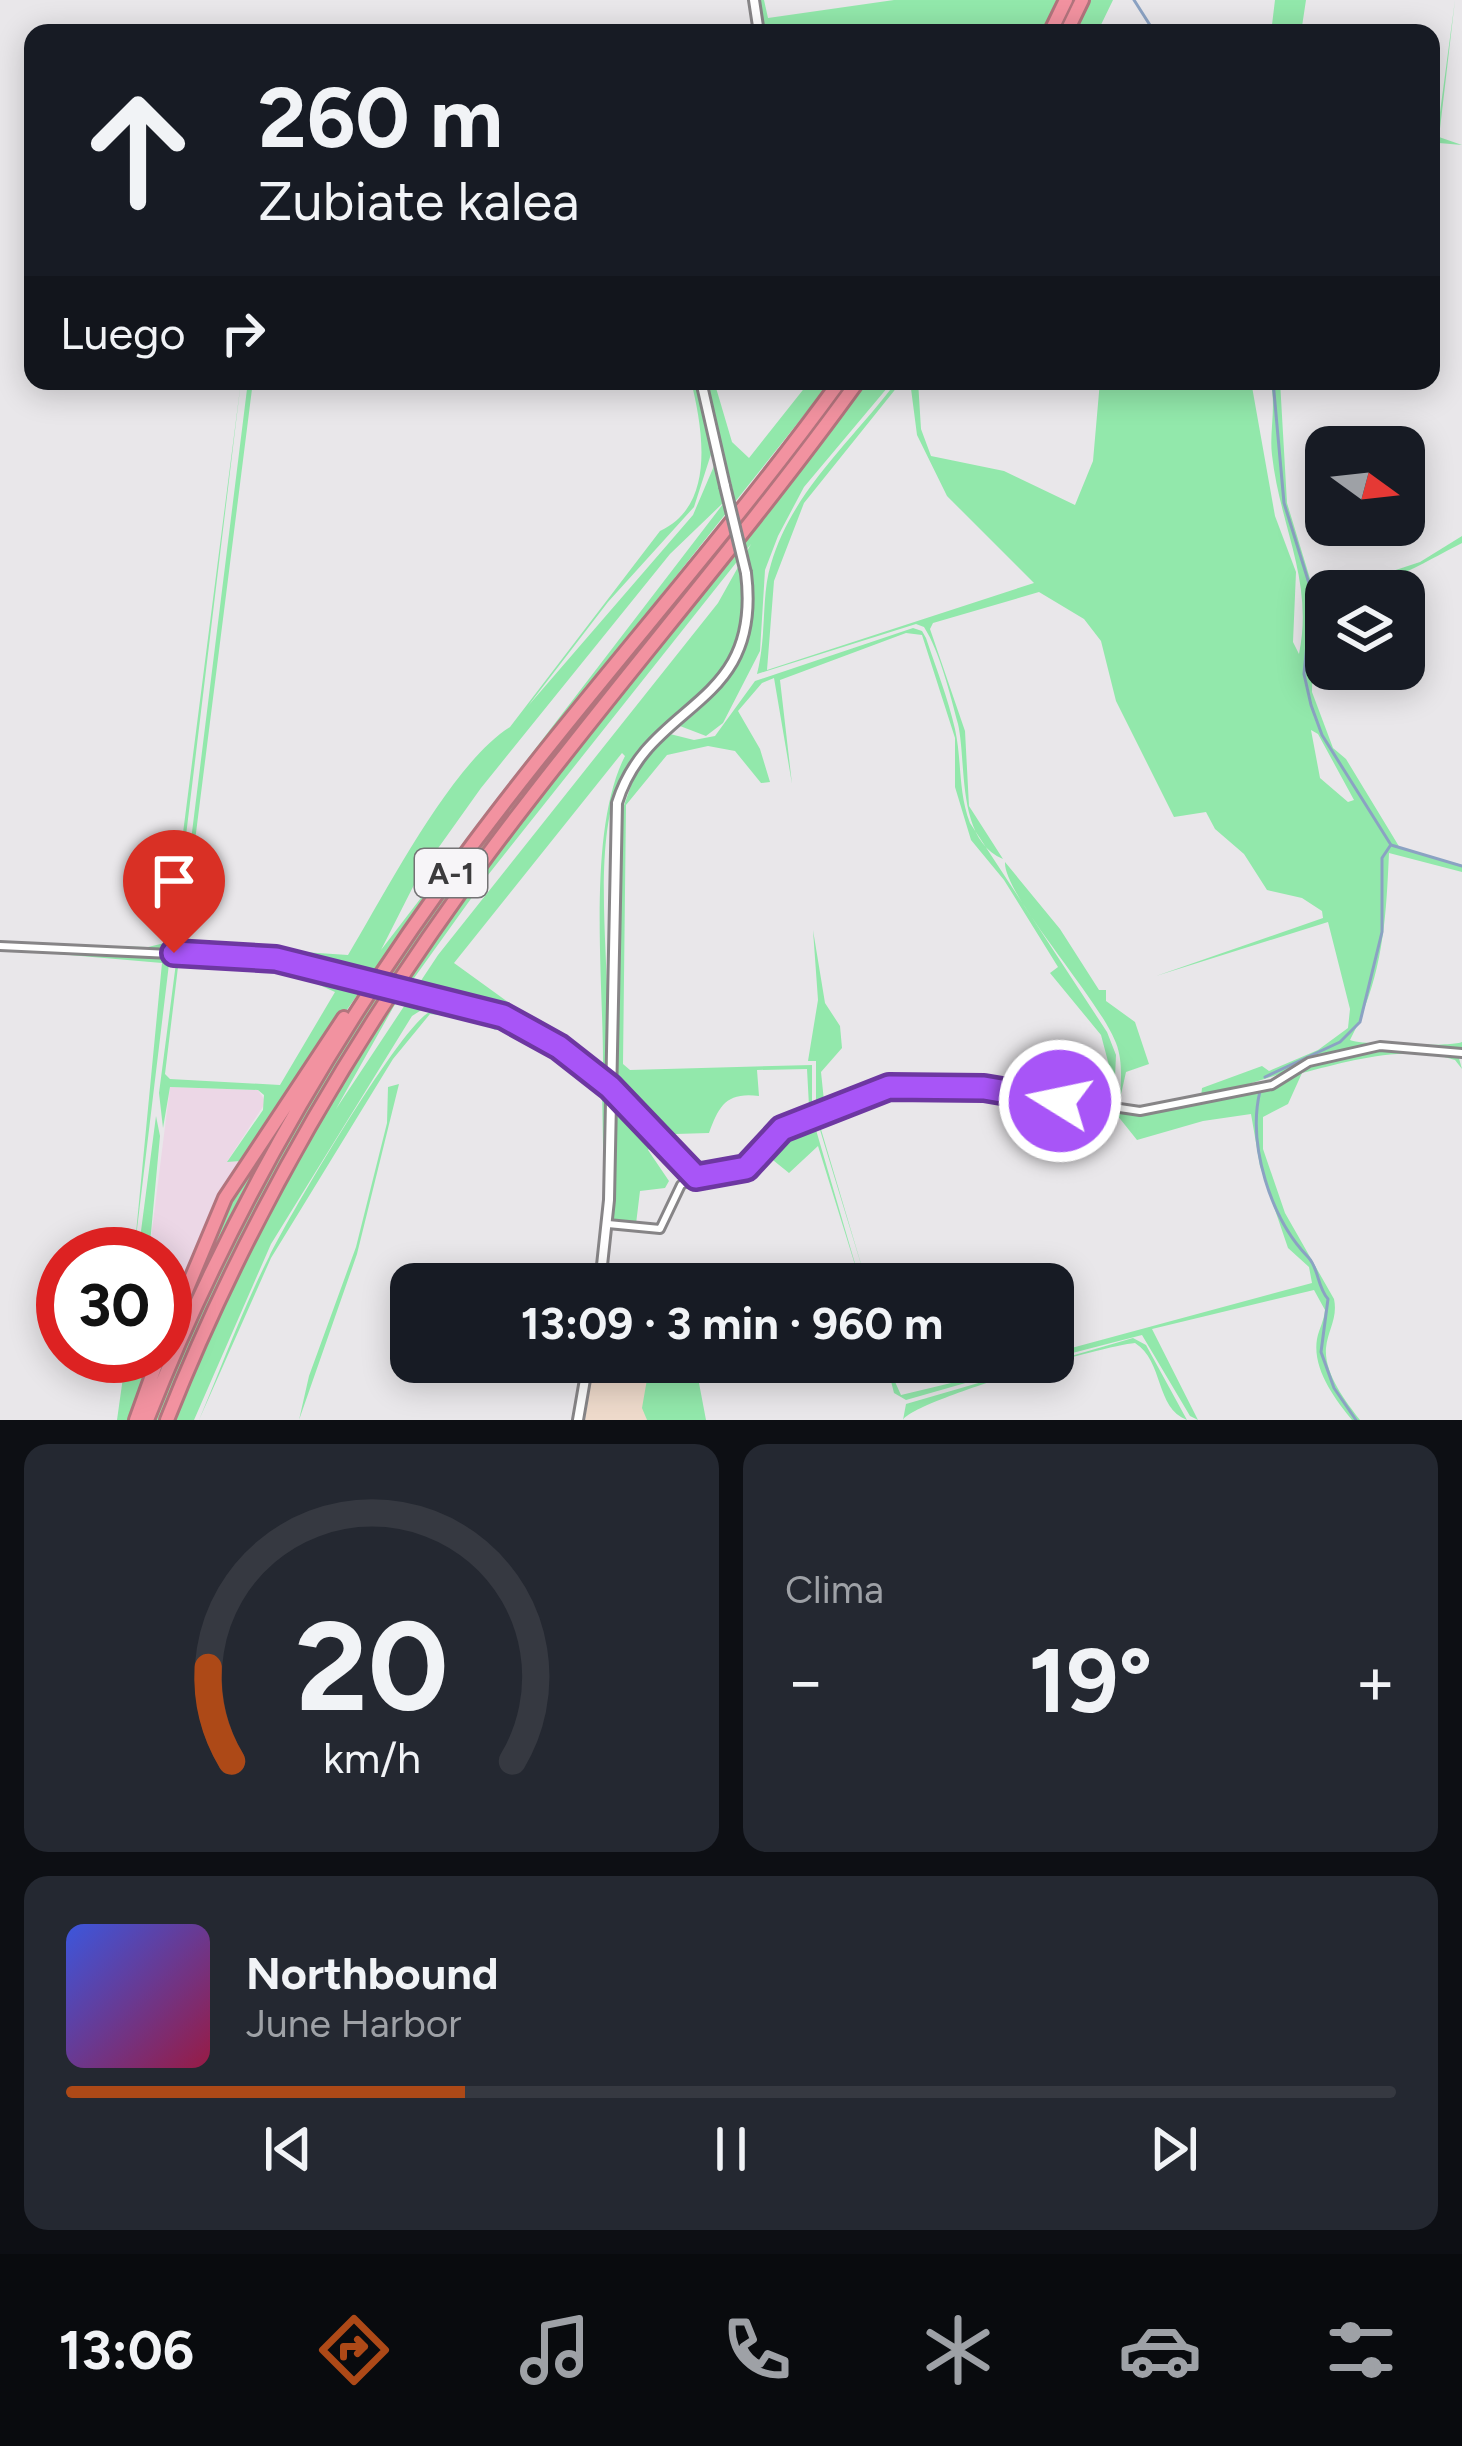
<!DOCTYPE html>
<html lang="es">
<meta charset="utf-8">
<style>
:root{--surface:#171b24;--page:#242831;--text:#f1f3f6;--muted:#9ea1a6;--line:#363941;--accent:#ad4917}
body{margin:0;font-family:Figtree,sans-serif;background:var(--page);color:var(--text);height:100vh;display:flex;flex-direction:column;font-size:45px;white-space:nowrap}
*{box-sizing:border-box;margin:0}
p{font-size:39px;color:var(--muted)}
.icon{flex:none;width:66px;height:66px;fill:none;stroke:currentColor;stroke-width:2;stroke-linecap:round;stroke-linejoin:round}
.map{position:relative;height:1420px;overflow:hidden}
.panel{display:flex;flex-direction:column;gap:24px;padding:24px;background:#0d0f14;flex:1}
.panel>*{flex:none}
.hud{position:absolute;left:24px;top:24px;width:1416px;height:366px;border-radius:24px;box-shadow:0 6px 30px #0003;background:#171b24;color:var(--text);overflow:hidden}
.needle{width:78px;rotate:105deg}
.controls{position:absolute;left:1305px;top:426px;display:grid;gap:24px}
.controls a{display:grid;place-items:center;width:120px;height:120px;border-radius:24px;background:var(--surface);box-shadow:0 6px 30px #0003;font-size:60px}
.speed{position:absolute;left:36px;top:1227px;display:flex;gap:24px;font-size:60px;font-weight:700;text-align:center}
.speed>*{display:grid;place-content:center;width:156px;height:156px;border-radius:50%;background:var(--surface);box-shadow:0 6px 30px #0003;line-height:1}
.speed .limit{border:18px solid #d22;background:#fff;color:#111}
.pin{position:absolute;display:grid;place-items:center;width:102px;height:102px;color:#fff;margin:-123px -51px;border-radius:50% 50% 50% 0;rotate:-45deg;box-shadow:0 0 12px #0007}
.pin .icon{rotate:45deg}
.me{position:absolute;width:132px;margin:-66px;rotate:280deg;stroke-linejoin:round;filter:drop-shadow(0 0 9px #0008)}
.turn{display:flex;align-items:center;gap:42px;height:252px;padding:0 36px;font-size:54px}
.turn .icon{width:156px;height:156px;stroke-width:2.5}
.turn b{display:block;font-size:84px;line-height:102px}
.then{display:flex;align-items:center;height:114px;padding:0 36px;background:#0003;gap:24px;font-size:45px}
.big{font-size:90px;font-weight:700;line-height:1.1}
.panel .tile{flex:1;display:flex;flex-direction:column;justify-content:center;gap:18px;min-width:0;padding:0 42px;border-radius:24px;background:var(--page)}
.panel .dial{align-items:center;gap:0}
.dial svg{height:312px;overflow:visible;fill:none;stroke:var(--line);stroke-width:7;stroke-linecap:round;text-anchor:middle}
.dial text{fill:var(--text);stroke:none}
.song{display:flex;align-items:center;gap:36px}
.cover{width:144px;height:144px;border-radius:18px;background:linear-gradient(135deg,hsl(230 70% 55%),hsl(340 70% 35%))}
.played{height:12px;border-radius:6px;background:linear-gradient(90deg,var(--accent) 30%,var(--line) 30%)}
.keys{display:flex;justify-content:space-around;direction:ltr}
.heat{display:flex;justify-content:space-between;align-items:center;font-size:66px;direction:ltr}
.panel .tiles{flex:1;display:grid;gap:24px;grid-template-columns:1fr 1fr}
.tile:last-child{grid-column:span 2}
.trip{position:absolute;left:390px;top:1263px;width:684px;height:120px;border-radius:24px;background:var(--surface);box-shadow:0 6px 30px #0003;font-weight:700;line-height:120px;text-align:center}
.menu{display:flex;height:192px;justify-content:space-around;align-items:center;background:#090b0e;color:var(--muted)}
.menu .icon{width:84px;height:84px}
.menu .current{color:var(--accent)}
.menu b{font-size:54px;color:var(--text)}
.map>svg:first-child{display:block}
</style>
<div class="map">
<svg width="1462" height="1420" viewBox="0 0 1462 1420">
<rect width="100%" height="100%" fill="#e9e7ea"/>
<path fill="#ecd7e6" d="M170,1087l88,3 8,12 -38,58 12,1 -75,168v-75h-16z"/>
<path fill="#eedacb" d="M594,1362h56l-7,46 4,12h-62z"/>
<path fill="#92e8ab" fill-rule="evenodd" d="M759,0h5l4,18 126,-18h166l-16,33h-88l-2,-8 -53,8h-137z
M1090,0h23l-16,33h-23z
M1275,0h31l-5,33h-30z
M1455,0l-16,137 23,8 -23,-2 -8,37z
M241,381l-68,562 -8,8 -165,-7 148,3 21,-5z
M248,381h5l-71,563 166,11c38,-63 103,-191 162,-228l150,-196c56,-26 43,-101 31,-150h5l16,70 -18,56 -86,95 -80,104 165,-191 21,-49 9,37 -53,51 -189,234 -62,87 -38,75 352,-459 -27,-110h8l18,61 17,16 61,-77h21l-362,456 -229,324 -13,1 36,-52 1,-15 -6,-5 -88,-3 -7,41 -4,-35 17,-130c34,-19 129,6 167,16l4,-7 -65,-15 -104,-12zM209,961l95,17 31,14 -55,93 -110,-6 -5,-5 13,-107z
M845,381h7l-246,315 -267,370 -177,354h-10c61,-142 127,-282 212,-412 145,-219 318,-421 481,-627z
M866,381h27l-89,106 -26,49 -13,34 -5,81 -37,72 -17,13 -26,-10c52,-41 86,-89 69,-159l-9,10c31,103 -86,127 -119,201 -34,76 -5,208 -16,293l-21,-6 -93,-64 -6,5 -61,-17 -2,9 22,8 -18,1 -14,9 -141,228 -77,176h-20c65,-162 151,-319 249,-464 135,-200 300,-380 443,-575zM751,544l-33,59 -280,352 -102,154 58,-103 94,-131zM622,753l3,3c-38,74 -22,220 -22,306l-5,5 -144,-104z
M897,381h5l-98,122 -30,78 -7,89 267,-87 -87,-87 -30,-61 -7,-54h8l3,48 10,27 73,15 71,34 18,-44 7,-80h151l24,135 21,56 -3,70 6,12c15,-73 -19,-127 -27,-199 -3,-24 5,-50 -2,-74h10l7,122 24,79 15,9 -13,31 -1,70 21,56 13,11 54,89 62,17v7l-73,-19c-3,68 -6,124 -39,187 8,5 103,7 112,2v5l-5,2c-97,-15 -165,27 -256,48l1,-9 60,-22 7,5 49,-21 30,-22 2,-19 -22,-87 -172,54 167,-58 -1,-7 -20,-13 -35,-8 -23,-36 -29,-25 -9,-17 -32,5 -58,-116 -15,-60 -17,-22 -45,-27 -106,31 -3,6 35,102 4,75 34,53c-47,-20 -36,-95 -45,-135 -8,-30 -18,-72 -34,-97l-8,-3 -159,50c10,-39 4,-79 14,-110 21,-73 82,-124 126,-183zM1311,730l7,4 36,66 -6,2 -28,-24z
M1462,536v7c-41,21 -83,48 -130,48l88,-29z
M913,628l9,3 4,7c10,30 22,60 29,91 7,32 3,63 15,94l137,209 9,23 -2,45 -6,5 -122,-18 -109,2 -61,21v-49h-8l10,-61 -5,-70 12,73 15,23 2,22 -21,24 3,29 62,-22 108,2 46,12 61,-1 10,-19 -10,-38 -51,-62 8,-6 -54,-87 -33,-40 -16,-53v-49l-33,-103 -16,-2 -126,47 12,104 -18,-106 -12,5 -24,28 22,38 10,33 -9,1 -26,-32 -27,-5 -41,9 -41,50 -3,259 7,6 182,-5v42l-45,32h-11l53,-33 -2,-37 -50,1 2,26c-33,-4 -40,10 -50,37l-34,1 5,20 22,11 3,7 -8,3 -13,-8 -69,-87 3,-258 19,-53 33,-35 24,6 21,-4 40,-55z
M1005,862l55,67 39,61h7v11l29,21 14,42 -23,8 -6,27c1,-19 3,-38 -4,-56 -16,-43 -113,-149 -111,-181z
M0,949l159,7 10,8 -35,290 28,-291z
M432,1011c71,4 118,36 174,77l1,113 -10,83 7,-84 -2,-111 -61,-45 -39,-18 -7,4 -21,-11 -44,-5 -37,45 -122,199 -72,162c23,-54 43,-110 70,-163 17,-36 136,-240 163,-246z
M1405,1047l53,8 4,14 -7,-9c-48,-16 -106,1 -153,13l-14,31 -25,13v32l22,64 49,86c4,19 -6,31 -8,49 -2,25 19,53 34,72h-8c-17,-21 -40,-51 -35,-81 2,-10 7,-18 8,-29l-11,-20 -162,39 46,91 -8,-4 -48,-81 -89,23v-5l259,-70 -3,-16 -21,-19 -28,-82 -9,-52 -48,7 -66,19 -20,-25 -128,-22 -43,-1 -62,1 -62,22 -2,11 47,158 -50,-164 2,-4 72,-25 101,1 158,21 119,-25 39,-23z
M399,1084l-42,170 -58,166 10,-44 47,-129 31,-124 1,-36z
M615,1097l45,42 -10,-4 3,10 -5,5 21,31 -4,7 -25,3 -4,33 -26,-2z
M281,1115l6,1 -55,101 -81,174 72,-181z
M156,1116l4,20 -11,118h-11z
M810,1120l4,3 47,161 -43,-138 -29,27 -26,-21z
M1133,1338l13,7 41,75c-32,-12 -23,-59 -52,-77 -34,3 -223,58 -232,77l3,-16z
M126,1356h29l-24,64h-14z
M650,1362h45l11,58h-59l-5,-12z
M886,1362l15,33 138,-33 -133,38 -12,-7z"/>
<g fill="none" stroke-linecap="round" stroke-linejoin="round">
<path stroke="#8ba2c3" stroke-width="3" d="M1134,0l21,33
M1273,381l11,122 28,90 -8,81 7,31 11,30 69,110 71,21
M1265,1077l75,-35 20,-20 22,-90v-74l8,-12
M1260,1091c-13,54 11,128 48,166 11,11 9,30 20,42l-7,53 13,36 22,32"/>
<defs>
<path id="minor" d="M0,946l276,13 69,16
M424,994c96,24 152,61 224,128 18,17 26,41 48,55l50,-9 36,-39 107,-42 95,1 156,23 132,-26 37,-23 71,-16 82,7
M608,1224l52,5 21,-44 15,-8"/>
<path id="tertiary" d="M754,0l5,33
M701,381l24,105
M600,1284l9,-84 8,-397c32,-104 146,-93 129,-230
M578,1420l10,-58"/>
<path id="motorway" d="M1050,33l16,-33
M1066,33l16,-33
M165,1341l60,-143 119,-180
M136,1420l23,-64
M147,1420c81,-206 194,-399 326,-576 118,-158 251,-303 367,-463
M167,1420c80,-202 192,-392 322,-567 119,-160 252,-310 369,-472"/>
</defs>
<use href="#minor" stroke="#878587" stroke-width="12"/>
<use href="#tertiary" stroke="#878587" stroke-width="14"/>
<use href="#motorway" stroke="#b2747d" stroke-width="18"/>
<use href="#minor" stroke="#fff" stroke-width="6"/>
<use href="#tertiary" stroke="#fff" stroke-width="8"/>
<use href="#motorway" stroke="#f292a0" stroke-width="12"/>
<defs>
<path id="minor-bridge" d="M345,975l79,19"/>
<path id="tertiary-bridge" d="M725,486l21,87"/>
</defs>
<use href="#minor-bridge" stroke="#878587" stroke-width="12" stroke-linecap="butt"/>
<use href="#tertiary-bridge" stroke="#878587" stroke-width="14" stroke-linecap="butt"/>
<use href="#minor-bridge" stroke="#fff" stroke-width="6"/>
<use href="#tertiary-bridge" stroke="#fff" stroke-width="8"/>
</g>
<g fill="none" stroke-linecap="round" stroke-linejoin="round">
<defs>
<path id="route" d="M174,953l102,6 227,57 56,31 51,40 86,90 50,-9 36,-39 107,-42 95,1 76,13"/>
</defs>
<use href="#route" stroke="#6d37a1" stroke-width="30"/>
<use href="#route" stroke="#a855f7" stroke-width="21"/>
</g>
<g text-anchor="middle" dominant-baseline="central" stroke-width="12" stroke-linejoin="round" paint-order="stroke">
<rect fill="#f7f5f8" stroke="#747375" stroke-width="3" x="415" y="849" width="72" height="48" rx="9"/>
<g font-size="30" font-weight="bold" fill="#3c3b3d">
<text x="451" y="873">A-1</text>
</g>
</g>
</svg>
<div class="controls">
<a><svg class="needle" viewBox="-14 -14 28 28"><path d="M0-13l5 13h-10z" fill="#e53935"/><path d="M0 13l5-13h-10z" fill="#9ea1a6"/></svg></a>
<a><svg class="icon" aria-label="layers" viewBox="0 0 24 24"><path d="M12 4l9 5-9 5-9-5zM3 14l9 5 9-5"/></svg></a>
</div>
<div class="speed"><div class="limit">30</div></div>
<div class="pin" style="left:174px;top:953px;background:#d93025"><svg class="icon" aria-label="arrive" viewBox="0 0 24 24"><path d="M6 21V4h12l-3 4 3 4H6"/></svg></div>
<svg class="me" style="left:1060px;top:1101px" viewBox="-20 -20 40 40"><circle r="17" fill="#a855f7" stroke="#fff" stroke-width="3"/><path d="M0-11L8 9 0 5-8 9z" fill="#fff"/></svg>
<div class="trip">13:09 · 3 min · 960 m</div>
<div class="hud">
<div class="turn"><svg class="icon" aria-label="ahead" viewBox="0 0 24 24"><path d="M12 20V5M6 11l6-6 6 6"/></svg><div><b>260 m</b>Zubiate kalea</div></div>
<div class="then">Luego<svg class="icon" aria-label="right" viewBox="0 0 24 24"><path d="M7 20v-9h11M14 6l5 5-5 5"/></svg></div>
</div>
</div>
<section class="panel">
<div class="tiles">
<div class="tile dial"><svg viewBox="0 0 100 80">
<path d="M14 69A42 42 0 1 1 86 69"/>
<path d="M14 69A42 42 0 0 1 8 45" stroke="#ad4917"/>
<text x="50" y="56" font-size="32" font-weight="700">20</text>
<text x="50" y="72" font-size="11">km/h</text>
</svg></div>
<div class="tile"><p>Clima</p>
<div class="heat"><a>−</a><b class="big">19°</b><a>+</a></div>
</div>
<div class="tile">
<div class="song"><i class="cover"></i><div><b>Northbound</b><p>June Harbor</p></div></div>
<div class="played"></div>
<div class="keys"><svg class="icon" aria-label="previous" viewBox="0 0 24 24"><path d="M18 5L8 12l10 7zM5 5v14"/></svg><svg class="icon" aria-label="pause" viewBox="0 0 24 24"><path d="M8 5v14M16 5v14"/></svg><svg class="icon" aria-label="next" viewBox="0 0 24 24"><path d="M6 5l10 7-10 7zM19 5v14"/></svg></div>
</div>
</div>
</section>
<nav class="menu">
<b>13:06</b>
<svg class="icon current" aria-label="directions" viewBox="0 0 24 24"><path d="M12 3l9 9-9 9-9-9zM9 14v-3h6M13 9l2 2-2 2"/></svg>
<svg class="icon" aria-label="music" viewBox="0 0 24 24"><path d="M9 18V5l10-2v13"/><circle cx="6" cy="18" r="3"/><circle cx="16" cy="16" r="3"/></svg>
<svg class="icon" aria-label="phone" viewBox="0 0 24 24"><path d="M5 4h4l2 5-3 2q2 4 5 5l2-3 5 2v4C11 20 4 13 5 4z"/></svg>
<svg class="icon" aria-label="climate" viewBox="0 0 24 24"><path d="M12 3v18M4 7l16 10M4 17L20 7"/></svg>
<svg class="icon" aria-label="car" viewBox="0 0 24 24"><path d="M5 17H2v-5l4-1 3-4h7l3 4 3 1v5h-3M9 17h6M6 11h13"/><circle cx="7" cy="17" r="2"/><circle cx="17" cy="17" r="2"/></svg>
<svg class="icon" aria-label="filters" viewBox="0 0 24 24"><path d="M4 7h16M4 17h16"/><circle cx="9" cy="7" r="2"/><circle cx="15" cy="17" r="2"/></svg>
</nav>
